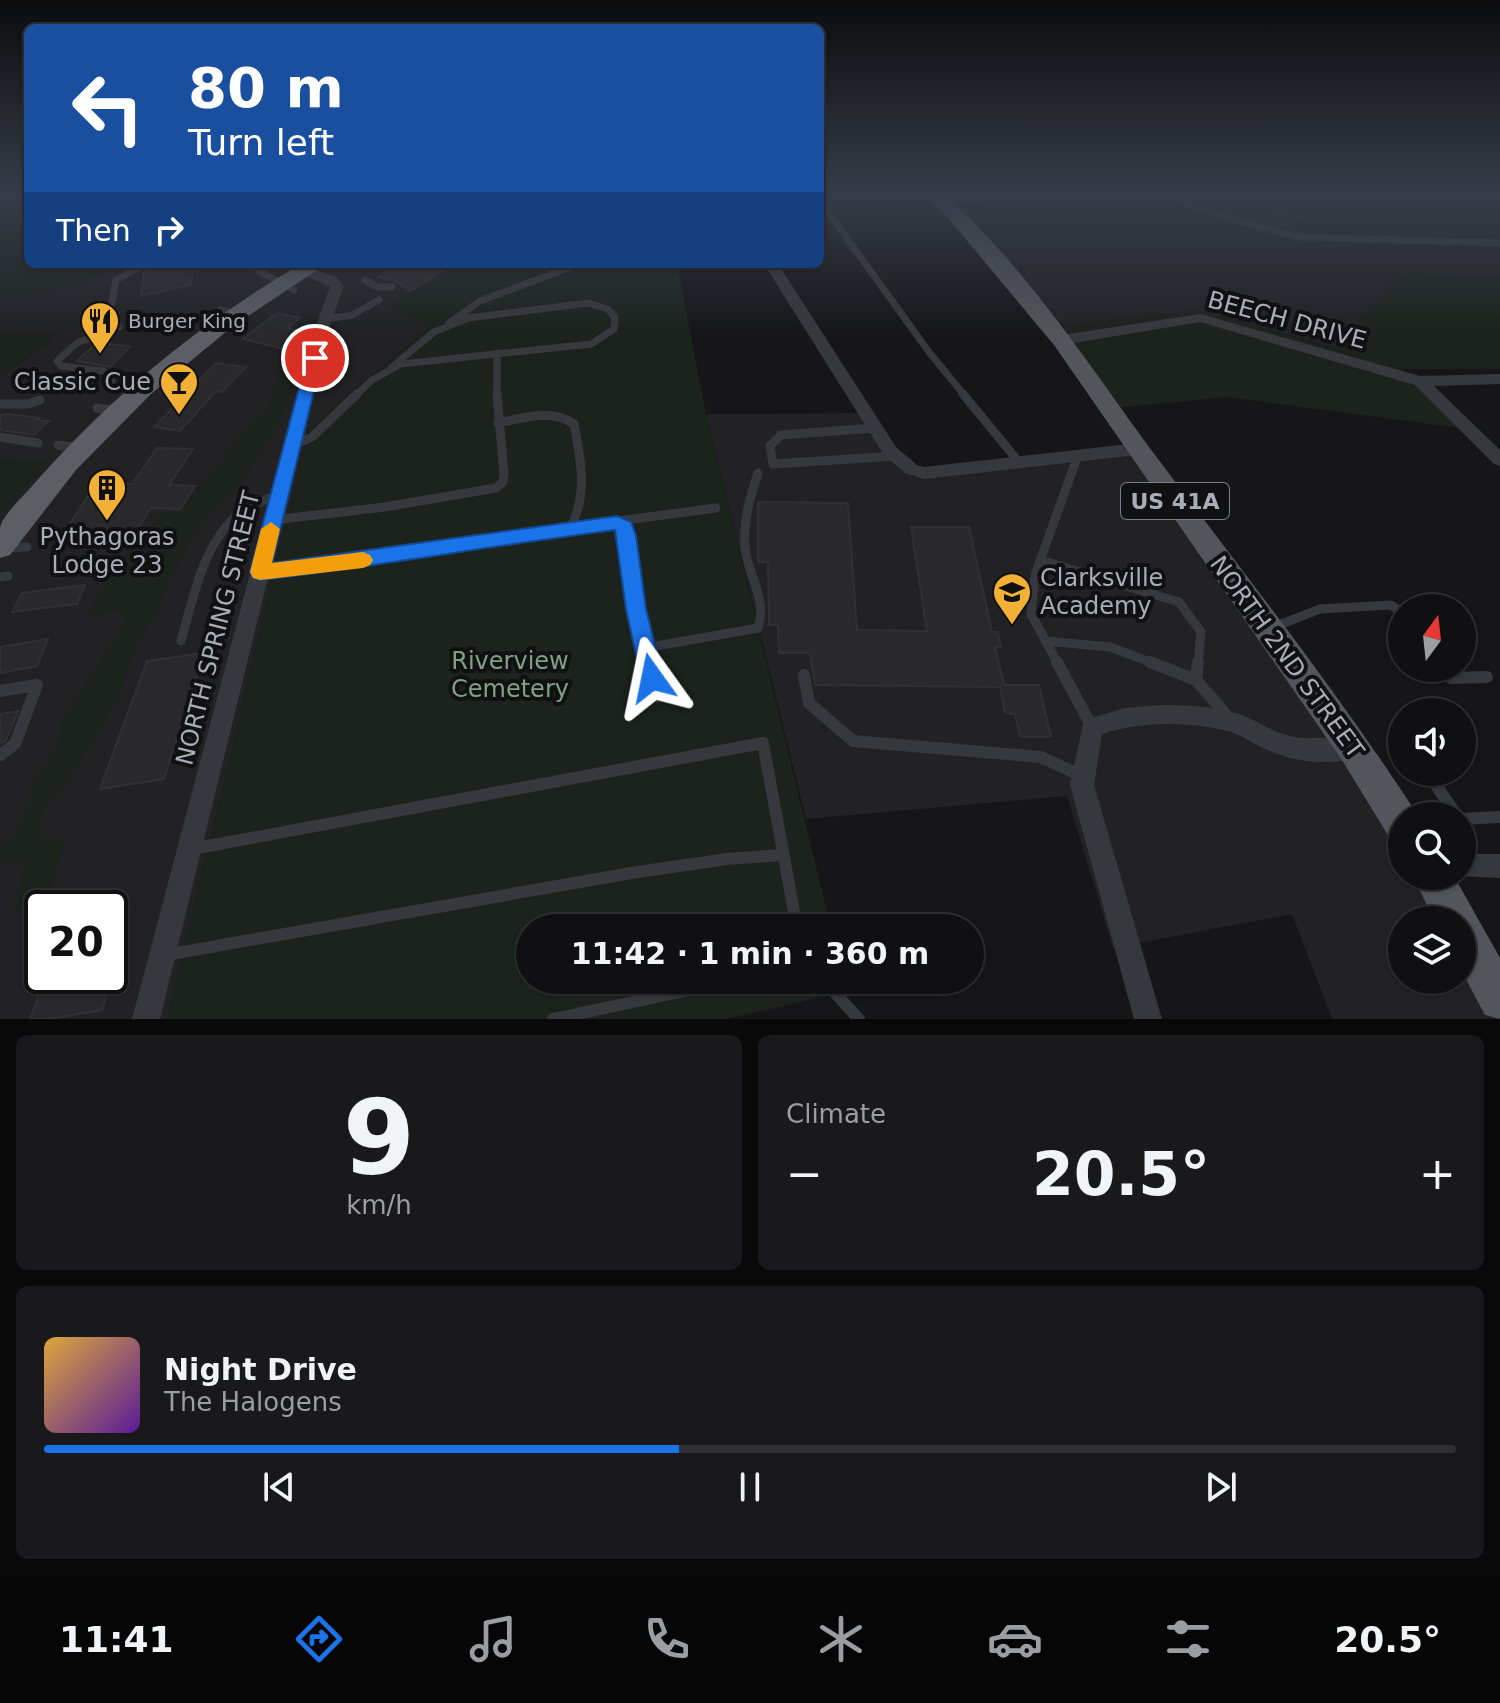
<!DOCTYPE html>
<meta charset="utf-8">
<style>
:root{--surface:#101012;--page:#19191b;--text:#f1f3f6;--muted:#9c9d9f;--line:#303032;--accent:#1a73e8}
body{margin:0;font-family:"DejaVu Sans",sans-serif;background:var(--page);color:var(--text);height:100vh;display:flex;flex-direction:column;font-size:30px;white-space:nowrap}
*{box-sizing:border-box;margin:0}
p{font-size:26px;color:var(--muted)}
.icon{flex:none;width:44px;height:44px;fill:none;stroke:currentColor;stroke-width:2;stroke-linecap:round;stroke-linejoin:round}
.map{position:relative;height:1019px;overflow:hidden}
.sheet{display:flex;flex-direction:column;gap:16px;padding:16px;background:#09090a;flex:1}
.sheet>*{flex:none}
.guide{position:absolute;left:24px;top:24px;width:800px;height:244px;border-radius:12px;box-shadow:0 2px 6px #0004,0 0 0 2px var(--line);background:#1a4fa0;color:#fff;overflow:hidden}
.needle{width:52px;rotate:15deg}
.tools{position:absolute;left:1388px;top:594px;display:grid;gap:16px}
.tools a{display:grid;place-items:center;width:88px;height:88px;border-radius:50%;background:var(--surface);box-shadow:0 2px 6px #0004,0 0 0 2px var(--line);font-size:40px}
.speed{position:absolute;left:24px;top:890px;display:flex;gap:16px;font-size:40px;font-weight:700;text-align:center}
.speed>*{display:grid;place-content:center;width:104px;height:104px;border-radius:50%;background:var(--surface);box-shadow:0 2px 6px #0004,0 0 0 2px var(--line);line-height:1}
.speed .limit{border:4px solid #111;border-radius:12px;background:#fff;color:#111}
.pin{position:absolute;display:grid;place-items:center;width:68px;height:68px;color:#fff;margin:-34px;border:4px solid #fff;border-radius:50%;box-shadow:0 2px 8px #0007}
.me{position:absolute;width:88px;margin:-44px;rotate:348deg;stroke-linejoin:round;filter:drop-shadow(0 0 6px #0008)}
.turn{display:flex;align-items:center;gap:28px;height:168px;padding:0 32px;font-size:36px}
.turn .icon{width:104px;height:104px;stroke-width:2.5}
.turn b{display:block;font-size:56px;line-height:68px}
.then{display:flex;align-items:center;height:76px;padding:0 32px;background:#0003;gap:16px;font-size:30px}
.big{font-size:60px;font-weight:800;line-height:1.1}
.sheet .tile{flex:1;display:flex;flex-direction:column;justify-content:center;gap:12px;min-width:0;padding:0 28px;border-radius:12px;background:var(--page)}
.sheet .dial{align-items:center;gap:0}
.dial b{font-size:104px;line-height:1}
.song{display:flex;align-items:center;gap:24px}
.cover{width:96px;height:96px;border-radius:12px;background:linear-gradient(135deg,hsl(40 70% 55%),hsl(270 70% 35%))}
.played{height:8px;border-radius:4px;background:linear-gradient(90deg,var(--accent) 45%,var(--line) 45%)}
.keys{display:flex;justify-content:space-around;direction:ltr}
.heat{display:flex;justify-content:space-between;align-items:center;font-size:44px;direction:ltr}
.sheet .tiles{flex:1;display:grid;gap:16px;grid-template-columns:1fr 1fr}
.tile:last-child{grid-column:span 2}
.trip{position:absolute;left:516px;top:914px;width:468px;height:80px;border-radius:40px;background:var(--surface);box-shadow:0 2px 6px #0004,0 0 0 2px var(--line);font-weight:800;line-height:80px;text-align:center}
.tabs{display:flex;height:128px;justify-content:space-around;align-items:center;background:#060607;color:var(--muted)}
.tabs .icon{width:56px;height:56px}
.tabs .selected{color:var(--accent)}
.tabs b{font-size:36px;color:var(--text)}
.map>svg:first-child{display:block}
</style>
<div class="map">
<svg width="1500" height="1019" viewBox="0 0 1500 1019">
<rect width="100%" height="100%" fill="#161618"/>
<path fill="#222225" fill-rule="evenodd" d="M928,193h572v85l-97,-4 -69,74 -130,-38 -155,17 -93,-111z
M131,264h340l-85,42 45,20 -122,102 -142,591h-167v-504l47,-53 -47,-3v-82l50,-36 -10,-6 -40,-2v-35l62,-10zM42,908h68v68h-68z
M866,413l45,56 226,-20 265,375v52h29l23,44h-52v60h60v-46l38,85h-168l-40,-105 -179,34 -46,-152 -261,23 -100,-405z"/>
<path fill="#1c231d" d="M0,193h28v71h103l-69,24 -62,10z
M471,264h206l29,150 125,514h-301v52h312l3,12 -120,27h-558l142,-591 122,-102 -46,-20z
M1403,274l97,4v91h-98l58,59 -233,-31 -124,12 -54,-82 155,-17 129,38z
M53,332l7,1 -60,44v-44l34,2z
M308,333l-26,86 -40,64 -28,28 -23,30 -22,41 -11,29 -22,35 -20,57 -48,80 -23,25 -5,15 3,15h17l4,7 -17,53 -5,7 -29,5 10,-38 -2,-10 -21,1v-19l7,-2 17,-22 7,-19 2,-22 25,-35 5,-26 63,-98 -3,-9 -12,-1 -16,6 -8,-4 39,-59 21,-20 10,-15 8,-6 16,-1 58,-75 28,-30 25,-60z
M0,459l48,2 -48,54z"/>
<path fill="#29292c" stroke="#303034" stroke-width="2" d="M1293,202l14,5 -8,6 6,2 -18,12 -22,-6z
M174,264h20l-3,21 -50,11 3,-24z
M399,264h54l-43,27 -15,-10 -17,-4z
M277,313l23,5 -12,10 15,4 -19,17 -41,-10z
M96,343l33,3 1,1 -20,20 -33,-6z
M216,363l30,4 -24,25 -6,-1 -36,40 -26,-4z
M8,414l31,4 -3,2 13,1 -15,14 -34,-5v-15z
M157,448l36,1 -24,36 26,1 -15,23 -29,-1 -15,23 -70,-1 23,-36 4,1 9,-12 30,1z
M758,502l90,1 9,127 70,1 -16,-104h58l23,105h6l3,15h-6l9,38h35l12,52h-31l-5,-23 -10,-1 -5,-26 -185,-2 -5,-32h-31l-1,-28h-9l-1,-63h-10z
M85,585l-8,19 -65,8 10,-19z
M48,639l-11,27 -37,7v-26z
M204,653l-40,126 -64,10 47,-128z
M18,711l-12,29 -6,4v-30z
M129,925l-16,50h-3v-47z
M46,976h67l-11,34 -52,9h-20z"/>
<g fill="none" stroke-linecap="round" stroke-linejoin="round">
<path stroke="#37383d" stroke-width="7" d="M1173,193l2,5 14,8 108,31 203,6
M820,201l109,151 36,44
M946,205l62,-12
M259,271l35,19
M365,280l12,7h15
M111,307l5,-27 29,-16
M220,310l17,3
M326,319l26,-4 27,-15
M449,323l31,-22 99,-37
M497,353v43
M112,381l-3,-7 -6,-3 -42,-5 -4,-5 20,-18 42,-16
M125,382l20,4
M355,396l17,-16 29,-16 190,-20 23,-15 1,-11 -7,-9 -20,-6 -120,15 -34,14 -43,36"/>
<path stroke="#37383d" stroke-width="9" d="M963,394l55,67
M0,404h28l12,-4
M97,408l20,3
M498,423c25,-5 53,-15 76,1 7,36 14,71 -4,105
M875,428l-94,7 -11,11 3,18 122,-8
M0,437l38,6
M58,445l21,3
M292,446l20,-9 45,-43
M273,520l112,-13 111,-19 7,-6 1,-8 -7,-80
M617,523l7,4 3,9 9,73 13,55
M0,548l27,-1
M1040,560l139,42 22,30 -3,32
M260,572l116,-13 120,-22 220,-29
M0,577l8,-1
M1271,628l49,-19 71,-4 11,8
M181,641c12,-42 22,-99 59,-128 11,-9 26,-13 39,-18
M1046,641l64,6 45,17
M645,648l113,-20c10,-27 -10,-53 -13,-80 -2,-26 5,-51 13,-75
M1058,664l-27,-50 4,-39 43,-120"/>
<path stroke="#37383d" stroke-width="12" d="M649,662l8,35
M1057,662l35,65
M1150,662l46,18
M1198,662l-2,18 33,38
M1444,668l7,10 36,-1
M804,675l5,28 44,38 188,16 43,20
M0,691l37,-6 -22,59 -15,11
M1395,726l7,10
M1427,772l30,44
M1462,819l38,-2
M192,849l571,-106 34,185
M165,955l466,-82 96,-14 55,-4
M823,980l36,39
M553,1019l183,-39"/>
<path fill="#37383d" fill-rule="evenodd" d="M764,264h14l118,183 21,18 7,2 213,-24 8,6 -8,6 -213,24 -19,-6 -21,-18z
M305,266l31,11 8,9 -15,42 -169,691h-28l183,-691 15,-41 -30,-14v-6z
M1200,314l220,62 80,-2v10l-66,2 66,64v16l-6,-2 -79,-79 -215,-63 -138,23 -7,-5 7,-5z
M1161,705c25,0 51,1 75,8 20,6 37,20 58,24 21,4 50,-4 68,3l3,8 -3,8c-30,11 -69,6 -97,-7 -11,-5 -22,-13 -34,-17 -39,-11 -90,-11 -129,2l-8,51 68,234h-28l-64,-234 14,-65 41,-12z
M1462,854h38v24l-44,-2h6z"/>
<path fill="#53555c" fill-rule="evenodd" d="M922,193h20c82,71 143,167 207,254 90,120 184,238 266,364l2,5h-15v27l-13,-6 -47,-77 -288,-415 -105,-126z
M1413,876h41l46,82v61l-15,-4 -23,-43v-52h-28z"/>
<path fill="#5b5e65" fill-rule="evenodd" d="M301,264h25l-93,62 -82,68 -75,76 -66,85 -10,3c0,-9 0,-21 0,-30 3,-14 24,-32 33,-43 78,-89 167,-162 268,-221z"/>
</g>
<linearGradient id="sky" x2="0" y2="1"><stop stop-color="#0c0c0d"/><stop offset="0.58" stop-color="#363c48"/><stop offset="1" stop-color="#363c48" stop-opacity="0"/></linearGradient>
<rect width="1500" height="335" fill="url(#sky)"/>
<path fill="#1a73e8" stroke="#114b97" stroke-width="2" d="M315,353l7,5 -50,205 345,-47 14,6 5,14 10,73 17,69 -3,6 -8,3 -8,-3 -3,-6 -15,-69 -11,-79c-119,15 -236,36 -355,50l-7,-2 -3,-6 57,-214z"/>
<path fill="#f59e0b" d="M271,522l9,7 -8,34 91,-11 7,3 3,5 -3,5 -7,3 -103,12 -7,-2 -3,-6 11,-43z"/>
<defs>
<symbol id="restaurant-pin" viewBox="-11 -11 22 30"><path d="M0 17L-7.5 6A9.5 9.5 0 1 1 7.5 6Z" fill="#f2b134" stroke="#111113"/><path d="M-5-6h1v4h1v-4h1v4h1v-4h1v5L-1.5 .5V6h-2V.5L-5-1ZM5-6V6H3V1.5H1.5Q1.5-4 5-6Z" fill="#111"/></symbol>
<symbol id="bar-pin" viewBox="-11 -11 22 30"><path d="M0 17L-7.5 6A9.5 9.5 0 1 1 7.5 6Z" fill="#f2b134" stroke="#111113"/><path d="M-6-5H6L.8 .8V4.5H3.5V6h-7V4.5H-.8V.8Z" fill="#111"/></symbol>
<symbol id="building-pin" viewBox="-11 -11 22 30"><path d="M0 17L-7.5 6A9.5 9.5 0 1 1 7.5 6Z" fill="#f2b134" stroke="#111113"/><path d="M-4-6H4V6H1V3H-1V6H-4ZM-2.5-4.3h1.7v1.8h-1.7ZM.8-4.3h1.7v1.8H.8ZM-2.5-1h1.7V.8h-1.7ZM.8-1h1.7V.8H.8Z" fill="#111"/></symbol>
<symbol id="school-pin" viewBox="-11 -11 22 30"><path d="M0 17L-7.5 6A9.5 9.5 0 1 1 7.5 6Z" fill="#f2b134" stroke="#111113"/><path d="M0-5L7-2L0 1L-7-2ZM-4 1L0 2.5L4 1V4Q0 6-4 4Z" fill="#111"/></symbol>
</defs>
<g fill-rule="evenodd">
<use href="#restaurant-pin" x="78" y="299" width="44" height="60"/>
<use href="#bar-pin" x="157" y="360" width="44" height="60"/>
<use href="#building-pin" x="85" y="466" width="44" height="60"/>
<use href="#school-pin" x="990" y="570" width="44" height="60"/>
</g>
<g text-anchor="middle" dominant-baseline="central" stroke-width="8" stroke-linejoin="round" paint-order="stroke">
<g font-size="20" fill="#a8adb8" stroke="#111113" text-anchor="start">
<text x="128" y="321">Burger King</text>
</g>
<rect fill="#111113" stroke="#7b7e86" stroke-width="2" x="1121" y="483" width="108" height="36" rx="6"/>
<g font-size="22" font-weight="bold" fill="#a8adb8">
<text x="1175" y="501">US 41A</text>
</g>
<g font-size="24" fill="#a8adb8" stroke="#111113">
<text transform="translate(1287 320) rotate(15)">BEECH DRIVE</text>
<text transform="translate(218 628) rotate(-76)">NORTH SPRING STREET</text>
<text transform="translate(1287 657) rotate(54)">NORTH 2ND STREET</text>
</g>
<g font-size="24" fill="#a8adb8" stroke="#111113" text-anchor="end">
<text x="151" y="382">Classic Cue</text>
<text x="107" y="537" text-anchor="middle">Pythagoras<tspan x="107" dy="28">Lodge 23</tspan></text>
<text x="1040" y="578" text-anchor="start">Clarksville<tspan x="1040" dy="28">Academy</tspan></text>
</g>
<g font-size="24" fill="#7fa381" stroke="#111113">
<text x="510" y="661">Riverview<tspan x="510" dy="28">Cemetery</tspan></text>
</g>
</g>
</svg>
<div class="tools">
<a><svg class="needle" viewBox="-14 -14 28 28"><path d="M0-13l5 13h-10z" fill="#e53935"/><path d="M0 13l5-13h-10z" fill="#9c9d9f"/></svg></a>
<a><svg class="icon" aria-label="sound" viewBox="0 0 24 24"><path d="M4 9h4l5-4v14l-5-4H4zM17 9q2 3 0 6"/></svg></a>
<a><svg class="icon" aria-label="search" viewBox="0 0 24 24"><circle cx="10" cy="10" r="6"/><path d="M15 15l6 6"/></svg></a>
<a><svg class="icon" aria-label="layers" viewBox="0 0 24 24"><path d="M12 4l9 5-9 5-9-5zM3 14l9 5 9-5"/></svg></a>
</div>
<div class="speed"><div class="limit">20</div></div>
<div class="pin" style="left:315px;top:358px;background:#d93025"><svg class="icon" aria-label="arrive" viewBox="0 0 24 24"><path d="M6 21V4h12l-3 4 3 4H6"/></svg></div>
<svg class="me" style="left:652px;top:678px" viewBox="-20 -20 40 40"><path d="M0-17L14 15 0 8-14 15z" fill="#1a73e8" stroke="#fff" stroke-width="4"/></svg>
<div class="trip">11:42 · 1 min · 360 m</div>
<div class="guide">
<div class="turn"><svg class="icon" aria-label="left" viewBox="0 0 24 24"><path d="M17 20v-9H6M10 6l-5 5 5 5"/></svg><div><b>80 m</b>Turn left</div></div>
<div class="then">Then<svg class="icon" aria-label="right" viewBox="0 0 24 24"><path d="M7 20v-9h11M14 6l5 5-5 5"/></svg></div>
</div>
</div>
<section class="sheet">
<div class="tiles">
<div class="tile dial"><b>9</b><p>km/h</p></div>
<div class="tile"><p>Climate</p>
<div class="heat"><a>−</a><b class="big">20.5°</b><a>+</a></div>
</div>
<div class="tile">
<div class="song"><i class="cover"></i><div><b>Night Drive</b><p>The Halogens</p></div></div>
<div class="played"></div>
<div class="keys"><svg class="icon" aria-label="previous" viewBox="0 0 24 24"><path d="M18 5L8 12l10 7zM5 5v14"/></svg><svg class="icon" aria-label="pause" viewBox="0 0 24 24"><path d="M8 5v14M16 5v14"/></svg><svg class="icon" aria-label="next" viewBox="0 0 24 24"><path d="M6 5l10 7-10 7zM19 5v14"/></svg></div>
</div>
</div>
</section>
<nav class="tabs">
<b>11:41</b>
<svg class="icon selected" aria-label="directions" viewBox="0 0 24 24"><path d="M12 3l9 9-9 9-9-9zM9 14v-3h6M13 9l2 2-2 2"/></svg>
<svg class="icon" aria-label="music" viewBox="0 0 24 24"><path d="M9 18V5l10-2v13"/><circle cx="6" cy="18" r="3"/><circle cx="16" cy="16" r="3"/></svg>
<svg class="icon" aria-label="phone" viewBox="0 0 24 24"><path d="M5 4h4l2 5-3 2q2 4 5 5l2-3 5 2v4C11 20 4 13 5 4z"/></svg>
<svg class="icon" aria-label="climate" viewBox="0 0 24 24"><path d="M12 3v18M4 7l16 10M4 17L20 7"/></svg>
<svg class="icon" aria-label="car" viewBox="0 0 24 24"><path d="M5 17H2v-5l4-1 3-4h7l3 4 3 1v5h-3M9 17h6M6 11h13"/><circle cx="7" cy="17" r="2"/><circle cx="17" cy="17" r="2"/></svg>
<svg class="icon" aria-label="filters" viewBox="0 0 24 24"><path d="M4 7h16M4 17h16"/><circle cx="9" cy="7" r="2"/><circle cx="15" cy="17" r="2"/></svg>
<b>20.5°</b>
</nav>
